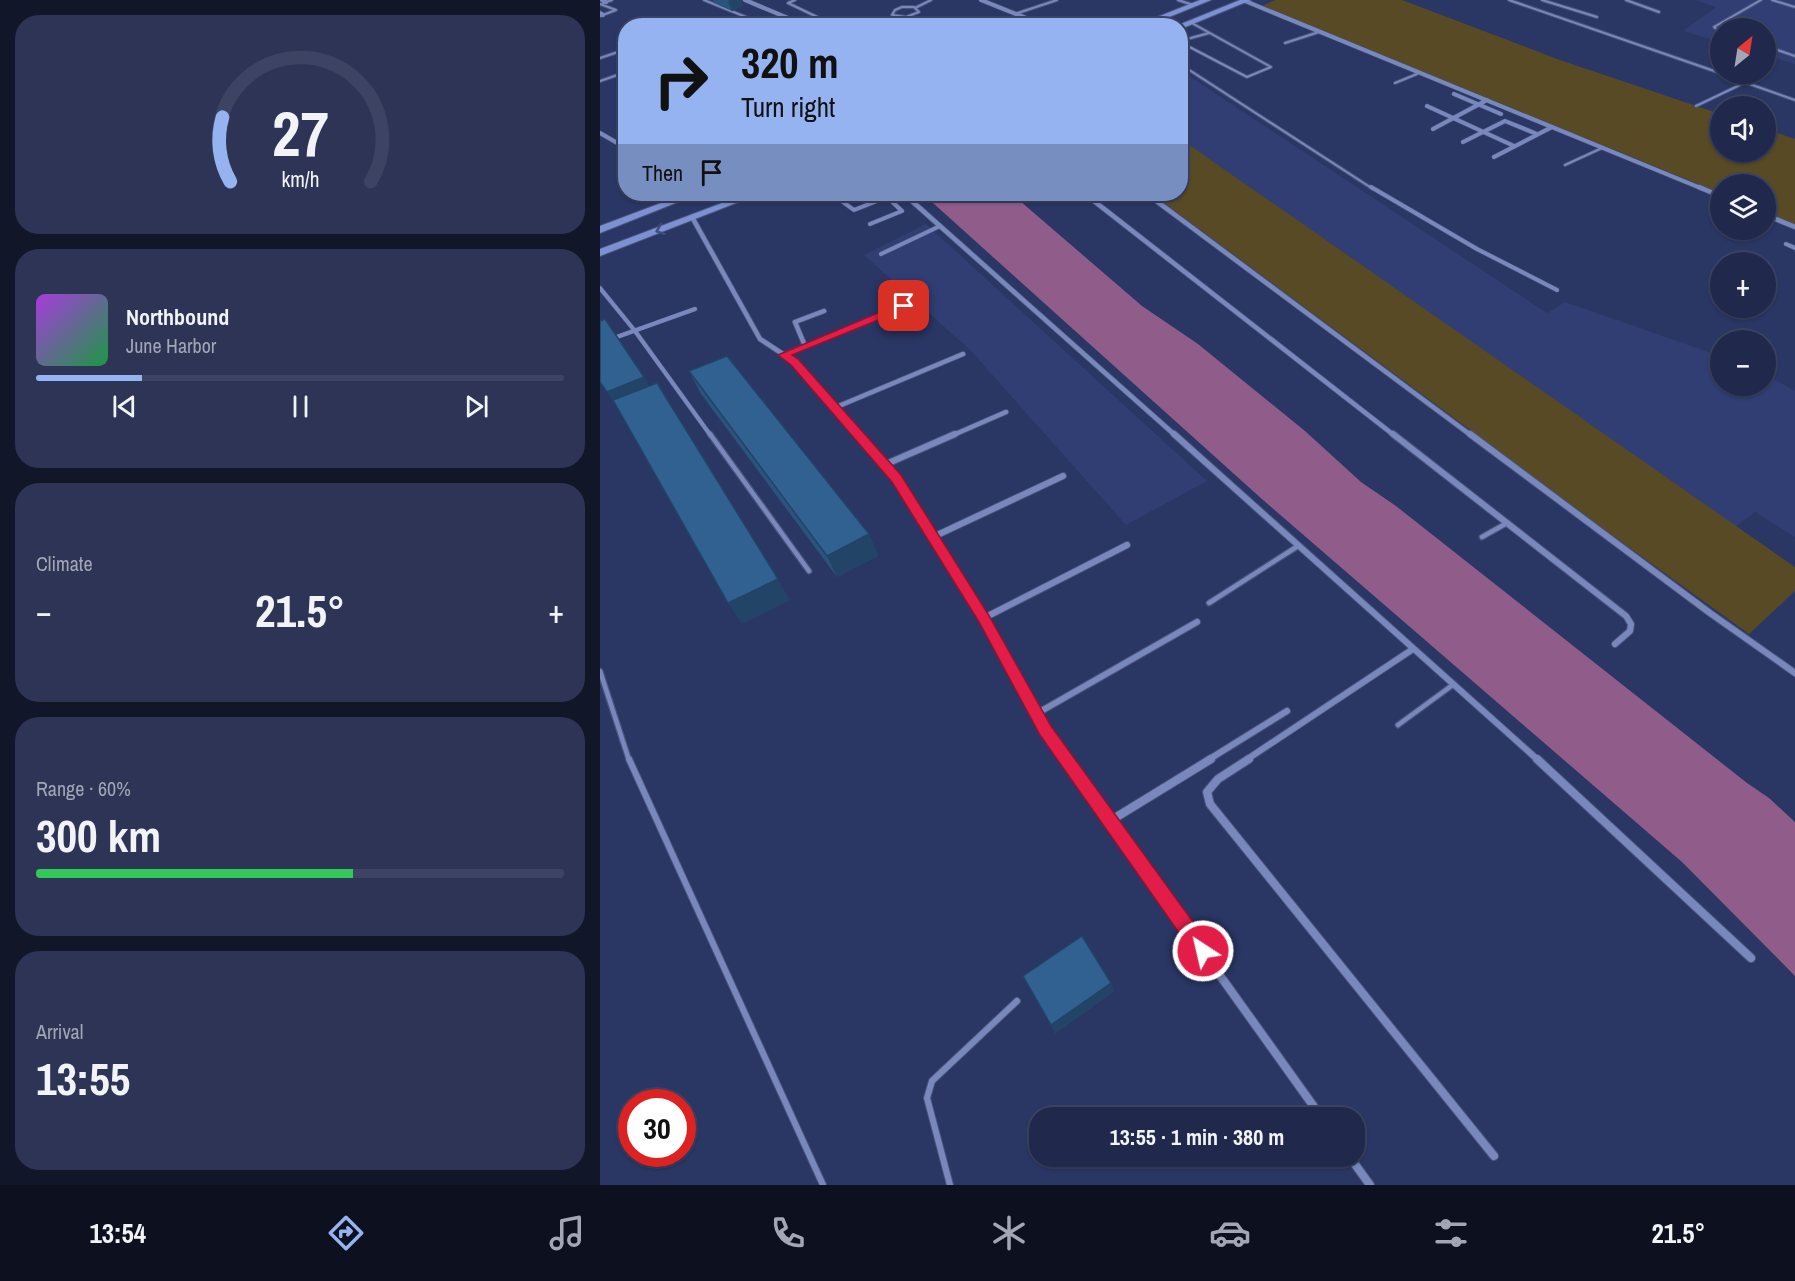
<!DOCTYPE html>
<meta charset="utf-8">
<style>
:root{--surface:#20284b;--page:#2d3455;--text:#f1f3f6;--muted:#a2a6b5;--line:#3d4463;--accent:#95b2f1}
body{margin:0;font-family:"Archivo Narrow",sans-serif;background:var(--page);color:var(--text);height:100vh;display:flex;flex-direction:column;font-size:22px;white-space:nowrap}
*{box-sizing:border-box;margin:0}
p{font-size:20px;color:var(--muted)}
.icon{flex:none;width:33px;height:33px;fill:none;stroke:currentColor;stroke-width:2;stroke-linecap:round;stroke-linejoin:round}
.map{position:relative;flex:1;overflow:hidden}
.panel{display:flex;flex-direction:column;gap:15px;padding:15px;background:#121629;width:600px}
.panel>*{flex:none}
.hud{position:absolute;left:18px;top:18px;width:570px;height:183px;border-radius:24px;box-shadow:0 2px 4px #0004,0 0 0 2px var(--line);background:#95b2f1;color:#111;overflow:hidden}
.needle{width:39px;rotate:30deg}
.tools{position:absolute;left:1110px;top:18px;display:grid;gap:12px}
.tools a{display:grid;place-items:center;width:66px;height:66px;border-radius:50%;background:var(--surface);box-shadow:0 2px 4px #0004,0 0 0 2px var(--line);font-size:30px}
.speed{position:absolute;left:18px;top:1089px;display:flex;gap:12px;font-size:30px;font-weight:700;text-align:center}
.speed>*{display:grid;place-content:center;width:78px;height:78px;border-radius:50%;background:var(--surface);box-shadow:0 2px 4px #0004,0 0 0 2px var(--line);line-height:1}
.speed .limit{border:9px solid #d22;background:#fff;color:#111}
.pin{position:absolute;display:grid;place-items:center;width:51px;height:51px;color:#fff;margin:-26px;border-radius:12px;box-shadow:0 3px 9px #0006}
.me{position:absolute;width:66px;margin:-33px;rotate:325deg;stroke-linejoin:round;filter:drop-shadow(0 0 4px #0008)}
.turn{display:flex;align-items:center;gap:21px;height:126px;padding:0 24px;font-size:27px}
.turn .icon{width:78px;height:78px;stroke-width:2.5}
.turn b{display:block;font-size:42px;line-height:51px}
.then{display:flex;align-items:center;height:57px;padding:0 24px;background:#0003;gap:12px;font-size:22px}
.big{font-size:45px;font-weight:800;line-height:1.1}
.panel .tile{flex:1;display:flex;flex-direction:column;justify-content:center;gap:9px;min-width:0;padding:0 21px;border-radius:24px;background:var(--page)}
.panel .dial{align-items:center;gap:0}
.dial svg{height:156px;overflow:visible;fill:none;stroke:var(--line);stroke-width:7;stroke-linecap:round;text-anchor:middle}
.dial text{fill:var(--text);stroke:none}
.song{display:flex;align-items:center;gap:18px}
.cover{width:72px;height:72px;border-radius:9px;background:linear-gradient(135deg,hsl(280 70% 55%),hsl(140 70% 35%))}
.played{height:6px;border-radius:3px;background:linear-gradient(90deg,var(--accent) 20%,var(--line) 20%)}
.keys{display:flex;justify-content:space-around;direction:ltr}
.heat{display:flex;justify-content:space-between;align-items:center;font-size:33px;direction:ltr}
.charge{height:9px;border-radius:4px;background:linear-gradient(90deg,#34c759 60%,var(--line) 0)}
.trip{position:absolute;left:429px;top:1107px;width:336px;height:60px;border-radius:24px;background:var(--surface);box-shadow:0 2px 4px #0004,0 0 0 2px var(--line);font-weight:800;line-height:60px;text-align:center}
.tab-bar{display:flex;height:96px;justify-content:space-around;align-items:center;background:#0d101e;color:var(--muted)}
.tab-bar .icon{width:42px;height:42px}
.tab-bar .current{color:var(--accent)}
.tab-bar b{font-size:27px;color:var(--text)}
main{display:flex;flex:1;min-height:0}
.map>svg:first-child{display:block}
</style>
<main>
<section class="panel">
<div class="tile dial"><svg viewBox="0 0 100 80">
<path d="M14 69A42 42 0 1 1 86 69"/>
<path d="M14 69A42 42 0 0 1 10 36" stroke="#95b2f1"/>
<text x="50" y="56" font-size="32" font-weight="700">27</text>
<text x="50" y="72" font-size="11">km/h</text>
</svg></div>
<div class="tile">
<div class="song"><i class="cover"></i><div><b>Northbound</b><p>June Harbor</p></div></div>
<div class="played"></div>
<div class="keys"><svg class="icon" aria-label="previous" viewBox="0 0 24 24"><path d="M18 5L8 12l10 7zM5 5v14"/></svg><svg class="icon" aria-label="pause" viewBox="0 0 24 24"><path d="M8 5v14M16 5v14"/></svg><svg class="icon" aria-label="next" viewBox="0 0 24 24"><path d="M6 5l10 7-10 7zM19 5v14"/></svg></div>
</div>
<div class="tile"><p>Climate</p>
<div class="heat"><a>−</a><b class="big">21.5°</b><a>+</a></div>
</div>
<div class="tile"><p>Range · 60%</p><b class="big">300 km</b><div class="charge"></div></div>
<div class="tile"><p>Arrival</p><b class="big">13:55</b></div>
</section>
<div class="map">
<svg width="1195" height="1185" viewBox="0 0 1195 1185">
<rect width="100%" height="100%" fill="#2a3664"/>
<path fill="#303e73" d="M1095,0h100v64l-29,-9v-27h-46v14l-37,-11 33,-24z
M580,70l367,243 18,-11 155,54v30h46v-11l29,16v146l-40,-25 -20,15 -554,-388z
M326,224l281,257 -81,44 -156,-175 -106,-95z"/>
<path fill="#574a25" d="M675,0h127l158,60 160,54v38h46v-23l29,10v85l-29,-12v-28h-46v9l-458,-187z
M581,139l614,428v24l-46,43 -140,-101 -457,-339h28z"/>
<path fill="#905c8a" d="M323,194h89l130,112 56,38 107,87 56,51 35,24 351,277 22,15 26,24v154l-113,-114 -419,-362z"/>
<g fill="none" stroke-linecap="round" stroke-linejoin="round">
<defs>
<path id="lane-far3" d="M104,0l64,26
M195,0l-7,3 48,23
M578,0l15,5
M909,0l211,73
M942,0l55,17
M1026,0l33,12
M1172,0l23,7
M3,3l9,-3
M0,4l16,6 -16,6
M302,7h12l5,5 -13,5 -14,-2 3,-5z
M315,8l16,-8
M415,14l42,-14
M324,24l4,2
M406,25l3,-6h7l13,7
M284,26l14,-9
M1120,32l-6,-5 47,-27
M580,41l29,-8
M580,42l67,35 24,-10 -81,-45
M685,43l34,-11
M1166,46l29,10
M0,58l21,-7
M580,64l193,125
M1121,74l74,26
M0,81l26,-9
M795,83l22,-9
M1096,106l48,-23
M965,165l37,-17"/>
<path id="lane-far2" d="M771,187l106,62 80,41
M232,194l22,16 33,-13 -5,-3
M270,224l32,-13 -15,-14
M1186,244l9,4
M281,254l59,-28
M0,288l35,43 76,105
M14,338l81,-29"/>
<path id="lane-far1" d="M110,434l99,137
M882,537l25,-14
M609,603l89,-57
M0,671l29,89
M798,725l56,-41"/>
<path id="lane" d="M29,759l194,426
M350,1185l-23,-87 5,-17 85,-80"/>
<path id="street-far3" d="M2,0l4,2
M145,0l62,26
M381,0l65,26
M645,1l458,188
M0,13l3,2
M854,94l47,20
M827,106l87,40
M833,129l54,-29
M0,133l26,15
M863,142l42,-21 32,13
M894,157l58,-30"/>
<path id="street-far2" d="M1099,187l21,9
M304,194l272,242
M485,194l310,242
M547,194l325,242
M1166,215l29,12
M92,217l68,122 35,23 64,74
M205,346l-10,-24 29,-11
M183,355l121,-49
M234,408l129,-54
M351,436l55,-24"/>
<path id="street-far1" d="M257,434l39,45 88,139 61,112 21,30
M574,434l364,326
M793,434l233,182 5,8 -1,7 -15,13
M870,434l240,179 85,60
M284,465l71,-31
M333,537l130,-61
M384,618l143,-73
M436,714l161,-92
M608,760l79,-49
M646,760l167,-111"/>
<path id="street" d="M465,759l257,359
M649,759l-31,20 -11,13 3,12 284,352
M937,759l214,199
M510,821l101,-62
M749,1156l21,29"/>
<path id="primary" d="M600,0h11l-64,26h-12z
M640,0h11l-68,28 -7,-2z
M85,194h13l-98,39v-7z
M146,194h13l-159,62v-7z"/>
</defs>
<use href="#lane-far3" stroke="#4a537a" stroke-width="4"/>
<use href="#lane-far2" stroke="#4a537a" stroke-width="5"/>
<use href="#lane-far1" stroke="#4a537a" stroke-width="7"/>
<use href="#lane" stroke="#4a537a" stroke-width="8"/>
<use href="#street-far3" stroke="#4a537a" stroke-width="5"/>
<use href="#street-far2" stroke="#4a537a" stroke-width="6"/>
<use href="#street-far1" stroke="#4a537a" stroke-width="8"/>
<use href="#street" stroke="#4a537a" stroke-width="10"/>
<use href="#primary" stroke="#4a537a" stroke-width="2"/>
<use href="#lane-far3" stroke="#7888bd" stroke-width="2"/>
<use href="#lane-far2" stroke="#7888bd" stroke-width="4"/>
<use href="#lane-far1" stroke="#7888bd" stroke-width="4.5"/>
<use href="#lane" stroke="#7888bd" stroke-width="6"/>
<use href="#street-far3" stroke="#7888bd" stroke-width="4"/>
<use href="#street-far2" stroke="#7888bd" stroke-width="4.5"/>
<use href="#street-far1" stroke="#7888bd" stroke-width="6"/>
<use href="#street" stroke="#7888bd" stroke-width="8"/>
<use href="#primary" fill="#7c90d3" fill-rule="evenodd"/>
</g>
<path fill="#2a537d" d="M113,0h28l2,6 -11,5 -18,-8z
M89,371l180,163 9,22 -41,21 -136,-183z"/>
<path fill="#246" d="M130,0h11l2,6 -11,5 -4,-10z
M44,377l14,23 -37,15 -14,-23z
M269,534l9,22 -41,21 -10,-21z
M178,579l12,21 -48,24 -14,-21z
M511,983l3,9 -59,42 -4,-9z"/>
<path fill="#316191" stroke="#246" stroke-width="1.5" d="M5,319l39,58 -37,15 -7,-10v-61z
M127,356l142,178 -42,22 -138,-185z
M57,383l121,196 -50,24 -115,-203z
M482,936l29,47 -60,42 -28,-49z"/>
<defs><path id="oneway-chevron" d="M-2-3.5L2.5 0L-2 3.5" fill="none" stroke-width="1.6" stroke-linecap="round" stroke-linejoin="round" transform="scale(1.5)"/></defs>
<use stroke="#3e4c80" href="#oneway-chevron" transform="translate(60 230) rotate(159)"/>
<path fill="#e11d48" stroke="#92132f" stroke-width="1.5" d="M304,302l4,1v5l-116,47 7,5 102,115 87,139 63,112 158,218 2,7 -2,6 -6,3 -7,-3 -156,-222 -61,-113 -87,-140 -101,-117 -13,-10z"/>
</svg>
<div class="tools">
<a><svg class="needle" viewBox="-14 -14 28 28"><path d="M0-13l5 13h-10z" fill="#e53935"/><path d="M0 13l5-13h-10z" fill="#a2a6b5"/></svg></a>
<a><svg class="icon" aria-label="sound" viewBox="0 0 24 24"><path d="M4 9h4l5-4v14l-5-4H4zM17 9q2 3 0 6"/></svg></a>
<a><svg class="icon" aria-label="layers" viewBox="0 0 24 24"><path d="M12 4l9 5-9 5-9-5zM3 14l9 5 9-5"/></svg></a>
<a>+</a>
<a>−</a>
</div>
<div class="speed"><div class="limit">30</div></div>
<div class="pin" style="left:304px;top:306px;background:#d93025"><svg class="icon" aria-label="arrive" viewBox="0 0 24 24"><path d="M6 21V4h12l-3 4 3 4H6"/></svg></div>
<svg class="me" style="left:603px;top:951px" viewBox="-20 -20 40 40"><circle r="17" fill="#e11d48" stroke="#fff" stroke-width="3"/><path d="M0-11L8 9 0 5-8 9z" fill="#fff"/></svg>
<div class="trip">13:55 · 1 min · 380 m</div>
<div class="hud">
<div class="turn"><svg class="icon" aria-label="right" viewBox="0 0 24 24"><path d="M7 20v-9h11M14 6l5 5-5 5"/></svg><div><b>320 m</b>Turn right</div></div>
<div class="then">Then<svg class="icon" aria-label="arrive" viewBox="0 0 24 24"><path d="M6 21V4h12l-3 4 3 4H6"/></svg></div>
</div>
</div>
</main>
<nav class="tab-bar">
<b>13:54</b>
<svg class="icon current" aria-label="directions" viewBox="0 0 24 24"><path d="M12 3l9 9-9 9-9-9zM9 14v-3h6M13 9l2 2-2 2"/></svg>
<svg class="icon" aria-label="music" viewBox="0 0 24 24"><path d="M9 18V5l10-2v13"/><circle cx="6" cy="18" r="3"/><circle cx="16" cy="16" r="3"/></svg>
<svg class="icon" aria-label="phone" viewBox="0 0 24 24"><path d="M5 4h4l2 5-3 2q2 4 5 5l2-3 5 2v4C11 20 4 13 5 4z"/></svg>
<svg class="icon" aria-label="climate" viewBox="0 0 24 24"><path d="M12 3v18M4 7l16 10M4 17L20 7"/></svg>
<svg class="icon" aria-label="car" viewBox="0 0 24 24"><path d="M5 17H2v-5l4-1 3-4h7l3 4 3 1v5h-3M9 17h6M6 11h13"/><circle cx="7" cy="17" r="2"/><circle cx="17" cy="17" r="2"/></svg>
<svg class="icon" aria-label="filters" viewBox="0 0 24 24"><path d="M4 7h16M4 17h16"/><circle cx="9" cy="7" r="2"/><circle cx="15" cy="17" r="2"/></svg>
<b>21.5°</b>
</nav>
